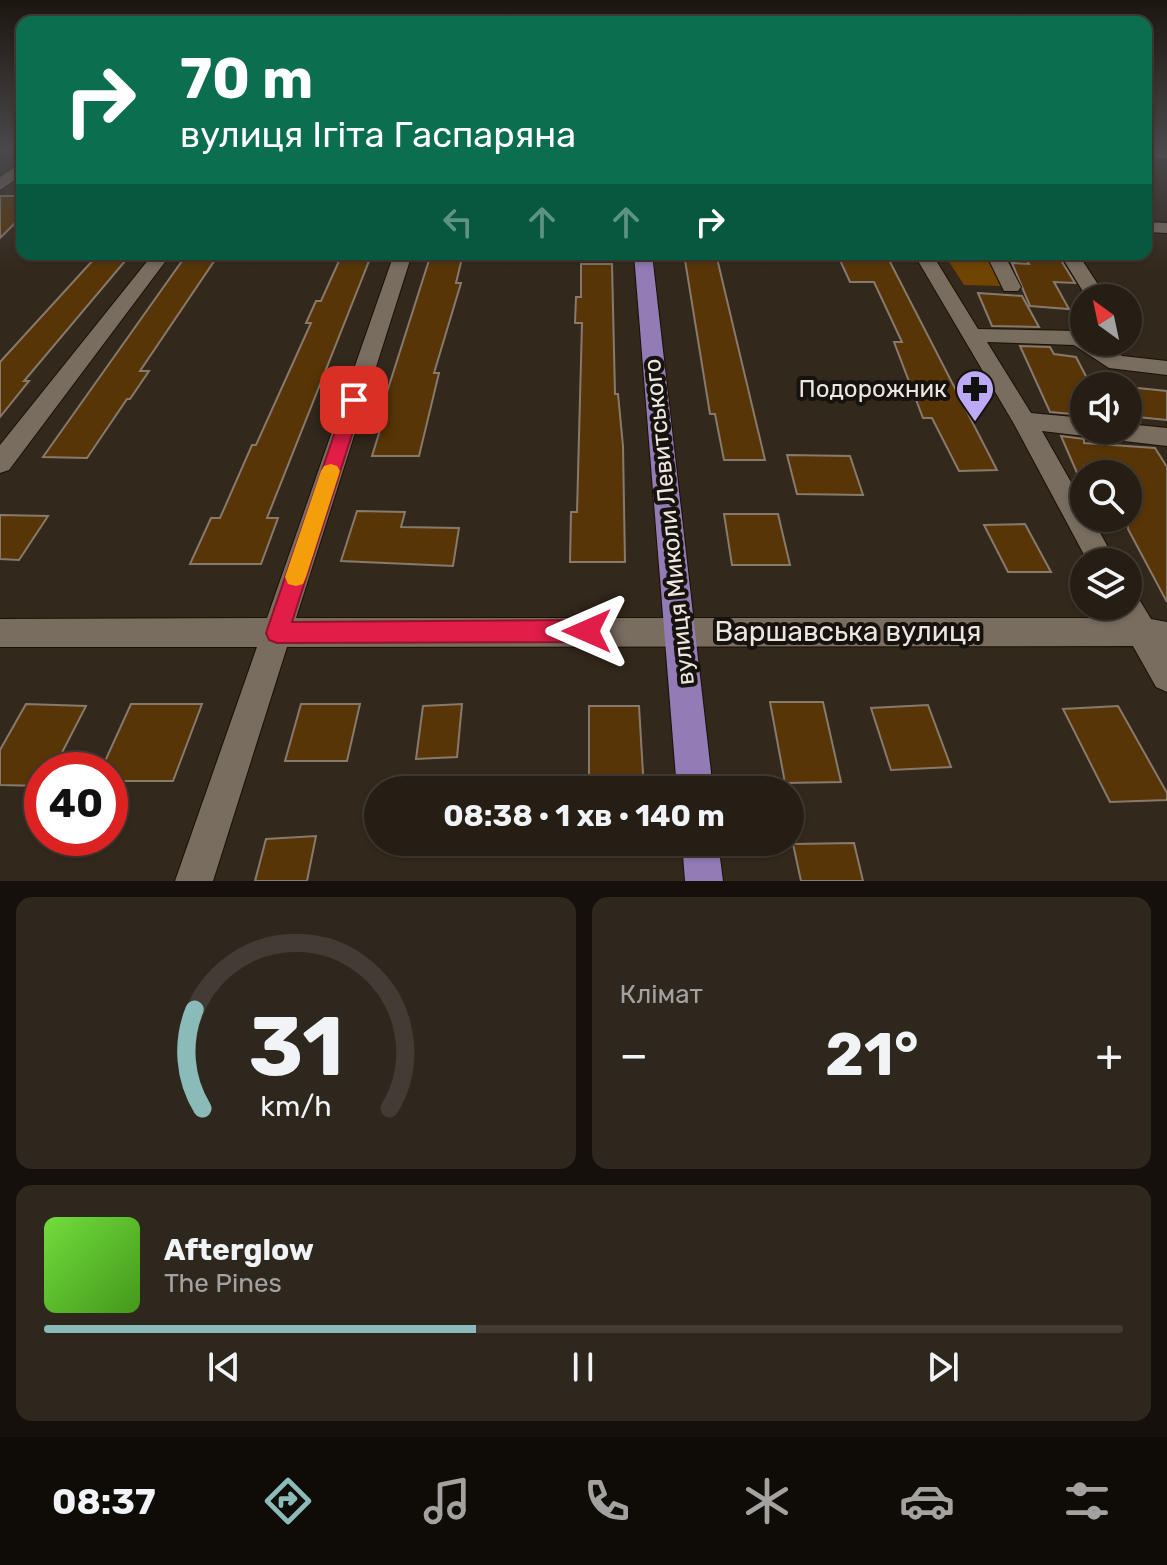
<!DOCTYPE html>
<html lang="uk">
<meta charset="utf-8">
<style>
:root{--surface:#261e15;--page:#2e271e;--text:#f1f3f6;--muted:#a4a2a0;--line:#423c34;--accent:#8bbbb9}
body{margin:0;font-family:Rubik,sans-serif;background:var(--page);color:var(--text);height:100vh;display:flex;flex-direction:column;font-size:30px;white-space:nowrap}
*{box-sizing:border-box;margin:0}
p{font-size:26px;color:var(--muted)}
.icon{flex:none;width:44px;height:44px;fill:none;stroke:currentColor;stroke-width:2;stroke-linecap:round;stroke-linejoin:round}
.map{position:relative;height:881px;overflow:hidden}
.drawer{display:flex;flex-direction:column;gap:16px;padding:16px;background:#15100c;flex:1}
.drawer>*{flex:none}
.hud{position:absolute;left:16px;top:16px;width:1136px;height:244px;border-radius:16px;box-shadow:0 2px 6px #0004,0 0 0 2px var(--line);background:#0b6e4f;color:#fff;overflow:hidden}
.needle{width:52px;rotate:327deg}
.controls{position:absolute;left:1070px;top:284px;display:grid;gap:16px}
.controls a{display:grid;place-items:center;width:72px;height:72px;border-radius:50%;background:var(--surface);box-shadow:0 2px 6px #0004,0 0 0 2px var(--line);font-size:40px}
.speed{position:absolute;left:24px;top:752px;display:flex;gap:16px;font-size:40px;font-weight:700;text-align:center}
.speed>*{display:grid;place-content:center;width:104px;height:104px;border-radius:50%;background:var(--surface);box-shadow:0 2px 6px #0004,0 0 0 2px var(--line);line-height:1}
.speed .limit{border:12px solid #d22;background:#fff;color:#111}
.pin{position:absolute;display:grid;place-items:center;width:68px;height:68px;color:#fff;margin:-34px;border-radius:16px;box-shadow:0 4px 12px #0006}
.me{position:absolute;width:88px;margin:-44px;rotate:270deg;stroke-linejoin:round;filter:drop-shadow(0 0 6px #0008)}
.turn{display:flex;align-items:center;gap:28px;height:168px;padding:0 32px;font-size:36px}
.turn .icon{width:104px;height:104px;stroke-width:2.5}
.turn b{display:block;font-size:56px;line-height:68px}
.lanes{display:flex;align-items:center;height:76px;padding:0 32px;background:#0003;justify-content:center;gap:40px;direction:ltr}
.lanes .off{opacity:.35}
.big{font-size:60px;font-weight:700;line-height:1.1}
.drawer .card{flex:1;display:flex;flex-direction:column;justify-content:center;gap:12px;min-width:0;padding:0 28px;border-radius:16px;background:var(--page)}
.drawer .dial{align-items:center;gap:0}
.dial svg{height:208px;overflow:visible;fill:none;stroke:var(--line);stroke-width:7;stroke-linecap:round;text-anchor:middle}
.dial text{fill:var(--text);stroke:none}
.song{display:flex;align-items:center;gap:24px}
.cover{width:96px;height:96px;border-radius:12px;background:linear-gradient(135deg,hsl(100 70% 55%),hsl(100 70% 35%))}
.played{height:8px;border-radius:4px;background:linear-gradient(90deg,var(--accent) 40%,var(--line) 40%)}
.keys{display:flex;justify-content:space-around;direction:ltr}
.heat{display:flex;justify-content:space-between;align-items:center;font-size:44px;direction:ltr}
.drawer .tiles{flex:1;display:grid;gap:16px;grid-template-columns:1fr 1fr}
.card:last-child{grid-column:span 2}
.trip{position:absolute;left:364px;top:776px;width:440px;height:80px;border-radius:40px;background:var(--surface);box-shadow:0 2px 6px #0004,0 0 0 2px var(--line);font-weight:700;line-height:80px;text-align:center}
.tab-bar{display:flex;height:128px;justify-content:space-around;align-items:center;background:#0f0c08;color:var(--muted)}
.tab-bar .icon{width:56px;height:56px}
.tab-bar .active{color:var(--accent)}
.tab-bar b{font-size:36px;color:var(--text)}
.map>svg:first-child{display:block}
</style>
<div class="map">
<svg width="1167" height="881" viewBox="0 0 1167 881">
<rect width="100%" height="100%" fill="#33281c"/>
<path fill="#704401" d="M944,254h41l16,32 -37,-1z"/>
<path fill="#583506" stroke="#877a6d" stroke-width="2" d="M0,196h22v20l-22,22z
M187,254h32l-79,117h9l-19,28h-3l-40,59 -44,-1z
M431,254h32l-7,29h5l-27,90h5l-20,83h-47l13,-42h-5z
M684,254h32l49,206h-41l-9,-46h-5z
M1023,254h34l18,29 -21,-1 15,27 -39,-3 -18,-43 17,1z
M839,258h49l109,212 -38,1 -27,-53h-9l-29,-76h8l-28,-60h-24z
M94,259l32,1 -102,121h5l-29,36v-55z
M339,261h30l-102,257h11l-17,46h-71l21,-46h9l32,-73h4l55,-122h-5l10,-22h5z
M581,264h31l3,130h3l5,52 2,116h-55l1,-50h6l5,-189h-7l1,-26h5z
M978,293l44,3 17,31 -47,-1z
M1020,346l30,1 4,7 22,3 15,29h-7v29l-34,-3z
M1128,387l39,4v29l-30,-3 3,5 -12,-1z
M1061,436l23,3v4l71,5 12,19v135l-39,-73v-55h-27l-3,-6 -14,-2v23z
M787,455l63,1 13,39 -66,-1z
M357,511l48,1 -4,15 58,1 -6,38 -112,-5z
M724,514h54l12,51h-58z
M0,515l48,1 -29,44 -19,-1z
M1025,524l26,48h-43l-24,-47z
M770,702h53l18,80 -56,1z
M26,704l60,2 -33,64h-11v16l-42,-1v-35z
M131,704h71l-29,77h-63v-11h-9z
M301,704h59l-13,57h-62z
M462,704l-5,53 -41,2 7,-53z
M928,705l23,62 -60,3 -20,-62z
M589,706h50l5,84h-55z
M1118,706l49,87v7l-57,2 -47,-93z
M316,836l-9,45h-52l11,-42z
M854,843l9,38h-62l-8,-37z"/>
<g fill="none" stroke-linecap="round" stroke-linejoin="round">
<defs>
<path id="minor" d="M1146,149l21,2v8l-21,-2z
M22,162v13l-22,15v-13z
M1146,222l21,1v10l-21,-1z
M153,254h18l-162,216 -9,3v-28z
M394,254h18l-116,364h822l-6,-12h16v-13l9,3 14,23 16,3v70l-11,-5 -23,-41 -846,1 -74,234h-38l82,-234h-257v-28l267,-1z
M914,254h18l46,75 101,2 5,2v9h15l23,14 45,5v14l-58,-7 -35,-23 -87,-3 44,71 53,5v12h10l-10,6 -42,-5 42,74v13h8l24,44h-28l-74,-138z
M986,254h18l17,33 -3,4h-14z
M1060,254h18l29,44h-20z
M1128,424l39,4v18l-61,-7 -8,-3 -4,-6h34z"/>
<path id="major" d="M634,254h18l61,536h-36z
M682,842h36l5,39h-38z"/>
</defs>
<use href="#minor" stroke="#1a1006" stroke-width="2"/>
<use href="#major" stroke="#1a1006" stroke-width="2"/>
<use href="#minor" fill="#796d60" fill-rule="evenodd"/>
<use href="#major" fill="#937bb6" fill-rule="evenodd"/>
</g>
<linearGradient id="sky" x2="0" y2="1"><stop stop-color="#1c160f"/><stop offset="0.55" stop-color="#4a484b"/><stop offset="1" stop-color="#4a484b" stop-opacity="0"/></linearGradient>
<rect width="1167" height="272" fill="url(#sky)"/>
<path fill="#e11d48" stroke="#92132f" stroke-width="2" d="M354,393l9,7 -71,222 295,-2 8,3 3,8 -3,8 -8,3 -310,1 -8,-3 -3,-7 80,-233z"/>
<path fill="#f59e0b" d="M331,464l6,2 3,5 -34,106 -3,7 -7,2 -8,-2 -3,-7 36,-106 3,-5z"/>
<defs>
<symbol id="pharmacy-pin" viewBox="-11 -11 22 30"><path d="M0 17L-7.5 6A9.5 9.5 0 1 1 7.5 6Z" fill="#bda9f5" stroke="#16120d"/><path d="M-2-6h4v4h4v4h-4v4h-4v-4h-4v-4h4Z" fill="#111"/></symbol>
</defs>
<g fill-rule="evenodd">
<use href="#pharmacy-pin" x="953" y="367" width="44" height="60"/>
</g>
<g text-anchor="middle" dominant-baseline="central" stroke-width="8" stroke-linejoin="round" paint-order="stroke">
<g font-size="24" fill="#ede6de" stroke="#16120d" text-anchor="end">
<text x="947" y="389">Подорожник</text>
</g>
<g font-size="24" fill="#ede6de" stroke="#16120d">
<text transform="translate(669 522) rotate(-96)">вулиця Миколи Левитського</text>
</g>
<g font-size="28" fill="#ede6de" stroke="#16120d">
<text x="848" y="631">Варшавська вулиця</text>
</g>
</g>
</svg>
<div class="controls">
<a><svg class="needle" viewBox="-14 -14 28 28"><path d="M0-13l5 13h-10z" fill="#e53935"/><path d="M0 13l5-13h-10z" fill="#a4a2a0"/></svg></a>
<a><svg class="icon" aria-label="sound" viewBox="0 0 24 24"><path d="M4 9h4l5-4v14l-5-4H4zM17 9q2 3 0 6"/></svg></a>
<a><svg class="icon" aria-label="search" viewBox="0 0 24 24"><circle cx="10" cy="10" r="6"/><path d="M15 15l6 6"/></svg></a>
<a><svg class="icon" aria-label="layers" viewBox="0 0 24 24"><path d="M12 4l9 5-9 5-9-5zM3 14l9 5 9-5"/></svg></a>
</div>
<div class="speed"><div class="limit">40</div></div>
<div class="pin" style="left:354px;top:400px;background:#d93025"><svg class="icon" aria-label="arrive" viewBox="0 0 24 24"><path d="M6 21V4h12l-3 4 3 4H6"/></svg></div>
<svg class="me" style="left:587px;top:631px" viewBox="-20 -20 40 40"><path d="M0-17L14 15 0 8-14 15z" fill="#e11d48" stroke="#fff" stroke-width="4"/></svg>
<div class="trip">08:38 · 1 хв · 140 m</div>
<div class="hud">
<div class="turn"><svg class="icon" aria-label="right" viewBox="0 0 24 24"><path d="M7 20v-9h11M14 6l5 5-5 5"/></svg><div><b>70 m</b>вулиця Ігіта Гаспаряна</div></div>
<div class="lanes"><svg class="icon off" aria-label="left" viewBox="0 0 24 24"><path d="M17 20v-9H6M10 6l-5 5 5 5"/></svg><svg class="icon off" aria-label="ahead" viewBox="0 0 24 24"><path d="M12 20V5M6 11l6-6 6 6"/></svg><svg class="icon off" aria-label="ahead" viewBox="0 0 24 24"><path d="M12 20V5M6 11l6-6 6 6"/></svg><svg class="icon" aria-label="right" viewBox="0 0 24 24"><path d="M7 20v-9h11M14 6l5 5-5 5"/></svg></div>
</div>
</div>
<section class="drawer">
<div class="tiles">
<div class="card dial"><svg viewBox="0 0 100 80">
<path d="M14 69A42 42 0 1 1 86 69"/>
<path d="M14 69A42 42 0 0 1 11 31" stroke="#8bbbb9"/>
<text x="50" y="56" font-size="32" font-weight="700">31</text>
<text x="50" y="72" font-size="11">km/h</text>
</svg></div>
<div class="card"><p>Клімат</p>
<div class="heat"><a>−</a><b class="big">21°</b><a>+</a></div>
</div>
<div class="card">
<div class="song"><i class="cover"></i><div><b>Afterglow</b><p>The Pines</p></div></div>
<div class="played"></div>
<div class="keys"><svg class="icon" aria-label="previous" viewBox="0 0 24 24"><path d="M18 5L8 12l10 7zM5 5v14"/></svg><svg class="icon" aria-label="pause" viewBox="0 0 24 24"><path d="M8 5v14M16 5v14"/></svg><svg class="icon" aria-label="next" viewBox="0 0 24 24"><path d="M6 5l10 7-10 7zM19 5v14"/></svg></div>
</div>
</div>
</section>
<nav class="tab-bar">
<b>08:37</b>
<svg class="icon active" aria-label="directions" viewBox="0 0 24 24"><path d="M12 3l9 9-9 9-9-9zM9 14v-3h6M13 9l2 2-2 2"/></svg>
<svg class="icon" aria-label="music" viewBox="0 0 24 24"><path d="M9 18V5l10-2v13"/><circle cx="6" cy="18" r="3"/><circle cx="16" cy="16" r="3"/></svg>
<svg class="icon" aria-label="phone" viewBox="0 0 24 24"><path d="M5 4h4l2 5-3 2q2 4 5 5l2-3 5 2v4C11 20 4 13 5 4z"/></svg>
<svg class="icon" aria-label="climate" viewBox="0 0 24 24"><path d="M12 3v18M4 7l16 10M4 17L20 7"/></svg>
<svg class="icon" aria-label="car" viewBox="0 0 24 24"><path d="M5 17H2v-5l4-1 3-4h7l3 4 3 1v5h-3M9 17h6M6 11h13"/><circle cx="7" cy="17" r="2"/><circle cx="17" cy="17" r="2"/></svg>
<svg class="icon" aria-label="filters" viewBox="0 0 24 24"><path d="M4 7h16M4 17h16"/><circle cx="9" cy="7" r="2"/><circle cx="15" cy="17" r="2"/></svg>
</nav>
